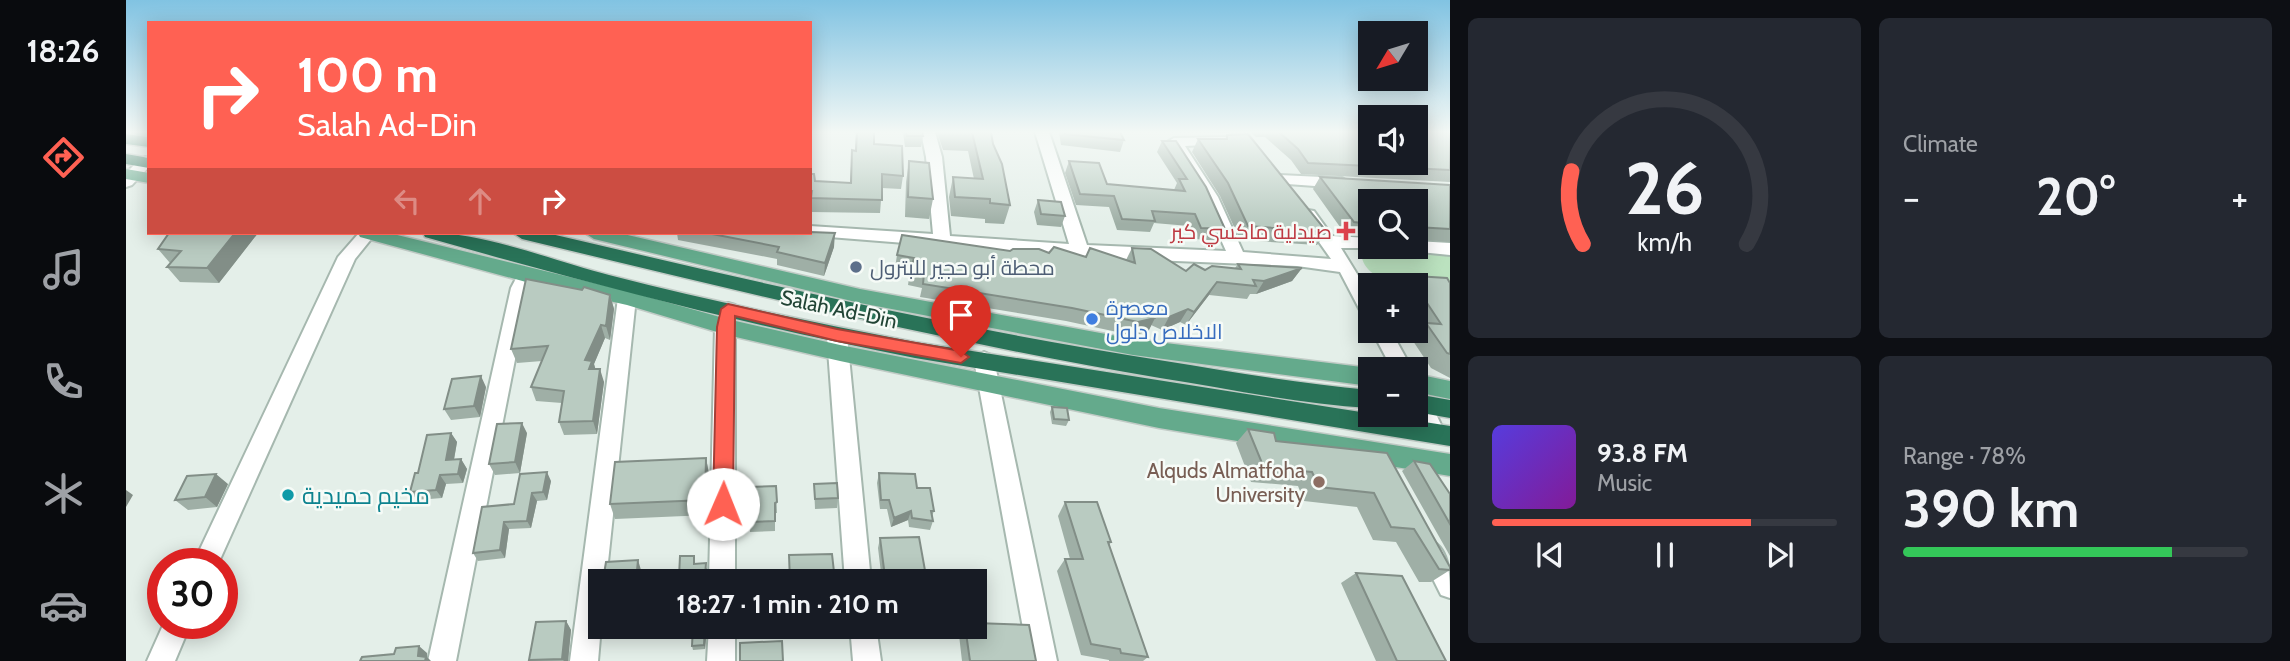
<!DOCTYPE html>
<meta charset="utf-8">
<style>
:root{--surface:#171b24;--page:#242831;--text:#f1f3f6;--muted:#9ea1a6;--line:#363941;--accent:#ff6153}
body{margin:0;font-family:Cabin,Cairo,sans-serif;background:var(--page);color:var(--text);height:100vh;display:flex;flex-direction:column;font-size:26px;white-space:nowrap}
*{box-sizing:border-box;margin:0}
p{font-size:23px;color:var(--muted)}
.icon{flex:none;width:38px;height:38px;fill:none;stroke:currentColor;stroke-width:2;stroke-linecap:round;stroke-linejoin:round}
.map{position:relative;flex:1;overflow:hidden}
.details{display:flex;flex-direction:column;gap:18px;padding:18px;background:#0d0f14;width:840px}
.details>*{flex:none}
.banner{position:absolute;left:21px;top:21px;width:665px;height:214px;border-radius:0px;box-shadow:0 4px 18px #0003;background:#ff6153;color:#fff;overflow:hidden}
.needle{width:46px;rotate:232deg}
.tools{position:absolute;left:1232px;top:21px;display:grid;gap:14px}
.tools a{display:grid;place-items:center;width:70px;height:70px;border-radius:0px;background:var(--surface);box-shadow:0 4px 18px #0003;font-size:35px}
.speed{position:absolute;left:21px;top:548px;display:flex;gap:14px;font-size:35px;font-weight:700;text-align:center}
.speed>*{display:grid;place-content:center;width:91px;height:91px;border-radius:50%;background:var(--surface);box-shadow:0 4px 18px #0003;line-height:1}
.speed .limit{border:10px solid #d22;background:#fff;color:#111}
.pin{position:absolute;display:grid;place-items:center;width:60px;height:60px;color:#fff;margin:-72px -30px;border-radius:50% 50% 50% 0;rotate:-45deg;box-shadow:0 0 7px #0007}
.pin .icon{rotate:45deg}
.me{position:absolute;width:77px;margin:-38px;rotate:1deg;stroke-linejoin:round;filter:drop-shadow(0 0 5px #0008)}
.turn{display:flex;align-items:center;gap:24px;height:147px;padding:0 35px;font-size:32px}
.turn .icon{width:91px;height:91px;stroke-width:2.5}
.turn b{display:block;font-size:49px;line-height:60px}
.lanes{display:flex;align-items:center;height:66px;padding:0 35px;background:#0003;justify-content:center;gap:35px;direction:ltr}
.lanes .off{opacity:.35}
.big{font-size:52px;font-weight:700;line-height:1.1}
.details .card{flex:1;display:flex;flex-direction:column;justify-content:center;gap:10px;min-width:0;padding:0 24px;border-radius:10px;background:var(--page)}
.details .dial{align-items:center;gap:0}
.dial svg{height:182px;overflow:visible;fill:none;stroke:var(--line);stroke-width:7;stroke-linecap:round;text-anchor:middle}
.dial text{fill:var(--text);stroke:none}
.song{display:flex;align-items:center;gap:21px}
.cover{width:84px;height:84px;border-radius:10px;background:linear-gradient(135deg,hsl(250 70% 55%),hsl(290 70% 35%))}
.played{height:7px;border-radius:4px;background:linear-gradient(90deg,var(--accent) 75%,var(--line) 75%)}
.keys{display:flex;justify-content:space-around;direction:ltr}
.heat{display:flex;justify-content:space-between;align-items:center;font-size:38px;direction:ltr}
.charge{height:10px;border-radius:5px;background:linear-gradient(90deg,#34c759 78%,var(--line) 0)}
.details .tiles{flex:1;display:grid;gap:18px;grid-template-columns:repeat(2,1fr)}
.trip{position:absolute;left:462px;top:569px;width:399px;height:70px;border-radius:0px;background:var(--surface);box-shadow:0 4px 18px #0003;font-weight:700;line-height:70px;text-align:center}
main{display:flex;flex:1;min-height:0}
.tabs{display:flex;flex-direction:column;width:126px;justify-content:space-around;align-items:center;background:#090b0e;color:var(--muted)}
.tabs .icon{width:49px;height:49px}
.tabs .active{color:var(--accent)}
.tabs b{font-size:32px;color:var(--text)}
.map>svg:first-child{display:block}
</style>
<main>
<nav class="tabs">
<b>18:26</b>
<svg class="icon active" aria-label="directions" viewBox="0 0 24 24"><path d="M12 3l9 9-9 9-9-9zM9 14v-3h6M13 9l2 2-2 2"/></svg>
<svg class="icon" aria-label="music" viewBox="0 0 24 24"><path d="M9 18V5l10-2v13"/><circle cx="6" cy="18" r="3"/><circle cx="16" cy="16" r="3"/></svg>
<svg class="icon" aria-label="phone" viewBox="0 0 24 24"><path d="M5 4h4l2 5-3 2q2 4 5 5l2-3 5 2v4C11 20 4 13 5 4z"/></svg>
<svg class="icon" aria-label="climate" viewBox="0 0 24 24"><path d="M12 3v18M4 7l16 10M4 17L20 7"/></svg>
<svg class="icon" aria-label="car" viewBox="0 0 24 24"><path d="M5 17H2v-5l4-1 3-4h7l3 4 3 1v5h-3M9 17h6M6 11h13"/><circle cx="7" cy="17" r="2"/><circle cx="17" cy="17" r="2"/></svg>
</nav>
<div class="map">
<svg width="1324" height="661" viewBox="0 0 1324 661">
<rect width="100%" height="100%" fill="#e4efe9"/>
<path fill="#bbe2bf" d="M1246,250l78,5v32c-26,-3 -87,2 -89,-35z"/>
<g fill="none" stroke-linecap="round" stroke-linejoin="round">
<defs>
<path id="minor" d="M795,132h14l7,25 8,79 119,8 -34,-112h14l38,113 139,6 -24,-54 -35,-55 7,-4 54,-1 2,3 -2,3 -5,1 -38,2 33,51 25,55 88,7 -31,-44 8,-5 6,1 18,25 38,2v9l6,1h-35l29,47v23l-7,-2 -23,-44 -43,-6 -217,-9 -276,-22 -1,-2h7v-7l123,8 -7,-77z
M19,157l4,1v9l-17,18 -6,2v-14l14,-14z
M1154,175l62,3 8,5 -8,5 -68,-5 -2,-3 2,-3z
M233,233h17l-21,26 -137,305h-25l145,-307z
M1290,241l34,2v12l-40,-4 -2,-4h8z
M400,269l6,2 3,4 -6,13 -73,373h-28l83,-373 9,-17z
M501,291l7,2 2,5 -30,283h-6l1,45 -3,35h-28l48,-363 2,-5z
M602,303l7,2 2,5 -2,17v254h-26l6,-254 6,-22z
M711,329l7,2 3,5 24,245h-26l-18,-245 3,-5z
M1246,331h19l21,38h-20z
M858,352l7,3 3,5 63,301h-28l-55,-301 3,-5z
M1290,385l7,2 3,6 19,40 -3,6 -8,3 -8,-3c-9,-19 -11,-33 -10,-54z
M1306,541c18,9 18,37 18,57l-9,-3 -21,-42 3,-8z
M38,623h27l-16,38h-28z
M583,626h26v35h-28z
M724,626h26l5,35h-28z"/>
<path id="major" d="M8,132h15v5l-13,-2z
M0,169l23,4v10l-23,-4z
M232,233h31l238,58 100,28 113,26 319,63 291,46v22l-291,-48 -319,-67 -113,-26 -100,-30 -101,-23 -166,-45z
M459,233h34l241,56 273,50 237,29 3,1h-3v17l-237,-31 -273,-52 -266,-64z
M1290,374l34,7v18l-34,-7z"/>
<path id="highway" d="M0,134l23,3v10l-23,-3z
M0,154l23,4v10l-23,-4z
M297,233c54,-3 131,28 186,42 101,26 203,47 306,67l535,84v20l-535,-88c-165,-32 -328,-75 -490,-121z
M387,233h34c205,48 410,96 618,128 68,11 136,23 205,29v18c-70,-4 -140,-19 -210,-30 -215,-36 -426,-88 -638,-139z
M1290,394l34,6v18l-34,-6z"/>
</defs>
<use href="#minor" stroke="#a6b8af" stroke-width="4"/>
<use href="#major" stroke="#c1cbc6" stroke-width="3"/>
<use href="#highway" stroke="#c1cbc6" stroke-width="3"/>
<use href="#minor" fill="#fff" fill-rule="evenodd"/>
<use href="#major" fill="#64aa8c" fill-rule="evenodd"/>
<use href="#highway" fill="#297358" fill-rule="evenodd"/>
</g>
<path fill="#9fafa6" d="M730,132h18v12l29,32 -2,13 -19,-1 -2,25 -69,-1 -1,-38 5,7 35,2 2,-33 3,1z
M777,132h19l1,4 -2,11h-16z
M813,132h52l2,12 17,61 -6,19 -19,-1v-4l-34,-3 -2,-19 4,-20 21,2 -6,-28 -25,-1 -5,-15z
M933,132h61l4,8 -4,12 -59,-7z
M1053,132h52l-1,1h-9z
M1124,132h200v50l-149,-8 -10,-14 -26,-23h-9z
M1101,135l100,97 -10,13 -77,-5 -20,-44 -28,-44 6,-13h27z
M1036,141l63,88 -6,12 -24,-2 -6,-13 -35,-3 -4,9 -33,-2 -8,-23 -33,-2 -11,-32 4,-12 38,23 67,6 3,-7 -20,-31z
M783,161l24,38 -4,20 -24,-2 1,-35z
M1194,177l130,8v57l-34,-3v-38h-46v35l-25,-2 -32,-45z
M912,200l27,16 -4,11 -24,-2 -3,-13z
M132,233l-39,50 -39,-1 -13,-15 3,-4 -12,-14z
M551,233h133l24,14 -10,29 -47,-11v-6l-99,-19z
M1006,248l54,23 49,-3 3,-4 64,4 -10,13 -36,13h-6l-3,5 -38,-4 -23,30 -6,-3 -18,8 -11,-5 -3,7 -17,3 -65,-14 -146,-24 2,-9 -14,-3 2,-14 -15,-3 2,-13 113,-4 39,2 37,4 40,3z
M1273,275l51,8v95l-19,-10 -20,-30 8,-8 -3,-6v-39h-26z
M484,295l4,14 -4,31 -5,-2 -11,26 1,5 9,13 -7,52 -33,1 -5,-13 3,-19 -26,-2 -5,-14 11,-26 -25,2 -6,-14z
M360,387l-6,30 -29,3 -7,-11z
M926,407l17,13 -3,6 -14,-2 -2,-12z
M1122,429l28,12 111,12 63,114v3l-19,12h-12l-23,-40 -23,-2 -16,-33 -53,-6 -6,-15 -47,-4 -15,-39z
M325,433l6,9 -3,18 7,-1 6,10 -4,14 -17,1 -4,14 -25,2 -7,-8 8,-19z
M401,433l-7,40 -25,2 -6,-11z
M580,458l3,16 -1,41 -93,4 -5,-15z
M1288,461l36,33v62l-48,-85z
M753,473l38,15 17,23 -2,5 1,5 -3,9 -21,-3 -1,-7 -17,7 -4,-18h-7l-3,-26z
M425,481l-4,19 -10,1 -6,27 -22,1 -4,29 -27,3 -5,-8 41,-49z
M102,484l-11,23 -29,3 -13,-10z
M688,484l24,14 -1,10 -22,1z
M650,486l1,27h-2v18l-25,1 -3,-45z
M939,502l46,40 -2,4 39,111 -5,4h-34v-1l-28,-5 -24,-84 8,-12h5l-12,-43z
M754,538l46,38 -2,5h-42l-4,-33z
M568,556l1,8 12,4 -1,12 -26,1 -1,-4z
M1230,573l90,88h-70l-35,-78z
M440,621l5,9 -3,31h-38l-1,-1z
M567,626h14l-2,23 -12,1 -1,-4z
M611,626h14l1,9 -14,1z
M837,626h12l61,35h-74l-3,-26z"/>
<path fill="#828e87" d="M109,233h23l-39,50 -12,-15z
M709,233l-1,14 -10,29 1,-13z
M1176,268l-10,13 -36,13 8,-13z
M1091,282l-8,13 -23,30 8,-13z
M484,295l4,14 -4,31 -4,-14z
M1062,309l-8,13 -18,8 7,-13z
M1029,318l-7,14 -17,3 7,-13z
M475,325l4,13 -11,26 3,10h-7l-5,-14z
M474,369l4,13 -7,52 -4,-13z
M355,376l5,11 -6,30 -6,-11z
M396,423l5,10 -7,40 -5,-11z
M325,433l6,9 -5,28 -6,-10z
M580,458l3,16 -1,41 -3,-15z
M335,459l6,10 -4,14 -5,-9z
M421,472l4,9 -4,19 -4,-8z
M90,474l12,10 -11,23 -12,-10z
M314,475l6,9 -4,14 -6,-8z
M0,490l7,5 -7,12z
M406,493l5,8 -6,27 -4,-7z
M785,511l-3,9 -17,7 3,-9z
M378,522l5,7 -4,29 -5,-8z
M512,560l3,10 -1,11h-4z
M440,621l5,9 -3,31h-4l-2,-2z
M579,626h2l-2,23 -1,-4z
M293,646l8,7v4l4,4h-7l-6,-5z"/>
<path fill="#b9cbc1" stroke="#828e87" stroke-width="2" d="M731,132h17v12l28,2 1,30 -21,-2v26l-71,-2 1,-7h-2v-17h4l1,7 36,2 1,-33 4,1z
M780,132h16l1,4h-16z
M844,132h21l2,12 9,20 8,41 -20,-2v-4l-35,-2 -2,-20 30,2 -11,-47z
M938,132h56l4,8 -59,-6z
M1153,132h91v31h46v-31h34v38l-142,-7 -10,-14z
M1122,134l79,98 -79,-6 -20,-43 -30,-44h29v-4z
M1036,141h14l30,46 19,42 -24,-1 -6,-14 -43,-3 3,10 -33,-2 -8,-23 -34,-2 -11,-33 30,2 8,21 78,7 -6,-12h8z
M783,161l20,2 4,36 -25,-2z
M1194,177l130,8v44l-34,-2v-26h-46v23l-16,-2z
M912,200l23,2 4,14 -24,-2z
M684,232l25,1 -10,30 -48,-11 2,-5 -72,-14z
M43,233h66l-28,35 -40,-1 14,-16 -23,-2z
M776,235l108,16 3,-2h26l10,4 5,-6 32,10 4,-9 45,15 -3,-15 19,1 35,22 8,-7 11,6 7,-4 29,3 -3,-5 64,4 -38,13 -11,-1 3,6 -39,-4 -23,30 -6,-3 -19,8 -12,-5 -2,6 -17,4 -66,-14 -149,-24 1,-10 -14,-2 4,-14 -17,-3z
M1273,275l48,3 3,5v71l-3,-1 -21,-30 15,1 -24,-36h-1v-3h-10z
M400,279l56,11 2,-3 26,8 -4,31 -5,-1 -16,35 7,1 -3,8h11l-7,52 -34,1 5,-31 -33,-4 17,-41 -37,3z
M355,376l-7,30 -30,3 8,-30z
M926,407l15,1 2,12 -15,-1z
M396,423l-7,39 -26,2 8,-40z
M1122,429l26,4 2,8 111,12 63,114v3l-11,-1 -25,-40 -23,-2 -17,-34 -55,-6 -7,-15 -48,-4z
M325,433l-5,27 15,-1 -3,15 -18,1 -4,15 -26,2 5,-19h3l9,-38z
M580,458l-1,42 -95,4 5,-42z
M1288,461l16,3 20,30v30z
M421,472l-4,20 -11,1 -5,28 -23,1 -4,28 -27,3 9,-46 32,-3 6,-30z
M753,473l36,1 2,14h13l4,23h-3l2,10 -21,-3 -1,-7 -17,7 -5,-18h-8z
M90,474l-11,23 -30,3 12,-24z
M711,483l1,15 -23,1 -1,-15z
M650,486l1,16 -2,1v18l-26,1 -2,-35z
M939,502h32l14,40h-3l40,115 -27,-4 -1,-4 -29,-5 -26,-85h18z
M793,537l7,39 -41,1 -5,-39z
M706,554l3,27h-45l-1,-26z
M554,556h14v8l12,-1 -1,13 -26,1z
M512,560l-2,21h-36v16h-1l-1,-23h6l2,-12z
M1230,573l46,3 44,85h-49z
M440,621l-4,38 -33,1 7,-38z
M849,623l54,2 7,36h-66l-5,-35h10z
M567,626h12l-1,19 -12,1z
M611,626h14v5l-14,1z
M656,641l1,20h-43v-18z
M293,646l-1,10 8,1 -1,4h-65l2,-4 32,-3 2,-6z"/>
<linearGradient id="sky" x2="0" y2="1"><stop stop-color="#81c3e2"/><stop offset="0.59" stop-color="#f3f8f5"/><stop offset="1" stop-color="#f3f8f5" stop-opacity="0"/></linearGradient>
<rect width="1324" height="224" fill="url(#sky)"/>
<path fill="#ff6153" stroke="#a63f36" stroke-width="2" d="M602,304l109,25 124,22 8,6 -8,6 -124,-22 -102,-25 -2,188 -3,6 -7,2 -7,-2 -3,-6 4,-177 4,-18z"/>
<path fill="#e0444e" stroke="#f6fbf7" stroke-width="2.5" d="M1216.5 220.5h7v7h7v7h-7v7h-7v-7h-7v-7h7z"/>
<circle fill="#5c6f8a" stroke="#f6fbf7" stroke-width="2.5" cx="730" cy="267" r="7"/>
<circle fill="#3f7fe0" stroke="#f6fbf7" stroke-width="2.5" cx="966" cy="319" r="7"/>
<circle fill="#8d6e63" stroke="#f6fbf7" stroke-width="2.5" cx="1193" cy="482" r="7"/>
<circle fill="#0f9aa8" stroke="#f6fbf7" stroke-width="2.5" cx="162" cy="495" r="7"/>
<g text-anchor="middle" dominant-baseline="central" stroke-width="5" stroke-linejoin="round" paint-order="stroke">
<g font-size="21" fill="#be3a42" stroke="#f6fbf7" text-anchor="end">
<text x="1206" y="231">صيدلية ماكسي كير</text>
</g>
<g font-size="21" fill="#4e5e75" stroke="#f6fbf7" text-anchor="start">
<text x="744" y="267">محطة أبو حجير للبترول</text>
</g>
<g font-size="21" fill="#366cbe" stroke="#f6fbf7" text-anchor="start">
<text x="980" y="307">معصرة<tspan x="980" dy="24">الاخلاص دلول</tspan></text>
</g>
<g font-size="21" fill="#214435" stroke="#f6fbf7">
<text transform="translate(713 309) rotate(12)">Salah Ad-Din</text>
</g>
<g font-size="21" fill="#785e54" stroke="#f6fbf7" text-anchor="end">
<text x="1179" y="470">Alquds Almatfoha<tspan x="1179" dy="24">University</tspan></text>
</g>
<g font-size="24" fill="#0d838f" stroke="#f6fbf7" text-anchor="start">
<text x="176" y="495">مخيم حميدية</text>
</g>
</g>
</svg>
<div class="tools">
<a><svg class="needle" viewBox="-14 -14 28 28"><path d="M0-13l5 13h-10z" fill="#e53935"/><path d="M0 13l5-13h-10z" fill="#9ea1a6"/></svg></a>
<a><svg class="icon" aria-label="sound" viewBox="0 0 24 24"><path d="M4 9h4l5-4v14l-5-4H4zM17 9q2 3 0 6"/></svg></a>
<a><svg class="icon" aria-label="search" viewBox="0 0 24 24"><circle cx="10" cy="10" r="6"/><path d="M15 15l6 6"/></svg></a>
<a>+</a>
<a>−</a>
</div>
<div class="speed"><div class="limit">30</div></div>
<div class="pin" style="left:835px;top:357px;background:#d93025"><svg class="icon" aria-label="arrive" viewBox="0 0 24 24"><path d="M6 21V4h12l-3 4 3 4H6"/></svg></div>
<svg class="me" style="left:597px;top:504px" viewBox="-20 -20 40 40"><circle r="19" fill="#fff"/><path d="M0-13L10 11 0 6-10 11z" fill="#ff6153"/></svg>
<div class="trip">18:27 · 1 min · 210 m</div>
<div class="banner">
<div class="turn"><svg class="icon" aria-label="right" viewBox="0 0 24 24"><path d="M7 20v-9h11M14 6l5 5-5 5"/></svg><div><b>100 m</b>Salah Ad-Din</div></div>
<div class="lanes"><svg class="icon off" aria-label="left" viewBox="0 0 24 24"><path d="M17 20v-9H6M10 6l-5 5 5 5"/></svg><svg class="icon off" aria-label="ahead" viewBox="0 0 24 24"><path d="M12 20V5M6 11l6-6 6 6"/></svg><svg class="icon" aria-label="right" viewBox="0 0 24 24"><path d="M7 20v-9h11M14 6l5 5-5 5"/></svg></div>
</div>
</div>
<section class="details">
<div class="tiles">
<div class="card dial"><svg viewBox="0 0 100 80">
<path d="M14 69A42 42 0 1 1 86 69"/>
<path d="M14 69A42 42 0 0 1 9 37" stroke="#ff6153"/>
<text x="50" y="56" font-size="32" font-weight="700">26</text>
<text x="50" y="72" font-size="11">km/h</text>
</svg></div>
<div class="card"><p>Climate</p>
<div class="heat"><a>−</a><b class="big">20°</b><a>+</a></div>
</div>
<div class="card">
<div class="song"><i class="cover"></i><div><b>93.8 FM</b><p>Music</p></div></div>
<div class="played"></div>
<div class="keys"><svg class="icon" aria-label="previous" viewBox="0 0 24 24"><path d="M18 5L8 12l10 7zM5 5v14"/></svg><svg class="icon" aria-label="pause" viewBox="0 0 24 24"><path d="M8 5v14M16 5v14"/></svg><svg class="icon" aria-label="next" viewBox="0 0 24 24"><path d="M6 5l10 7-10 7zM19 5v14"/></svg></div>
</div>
<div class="card"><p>Range · 78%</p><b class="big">390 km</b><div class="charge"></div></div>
</div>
</section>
</main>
